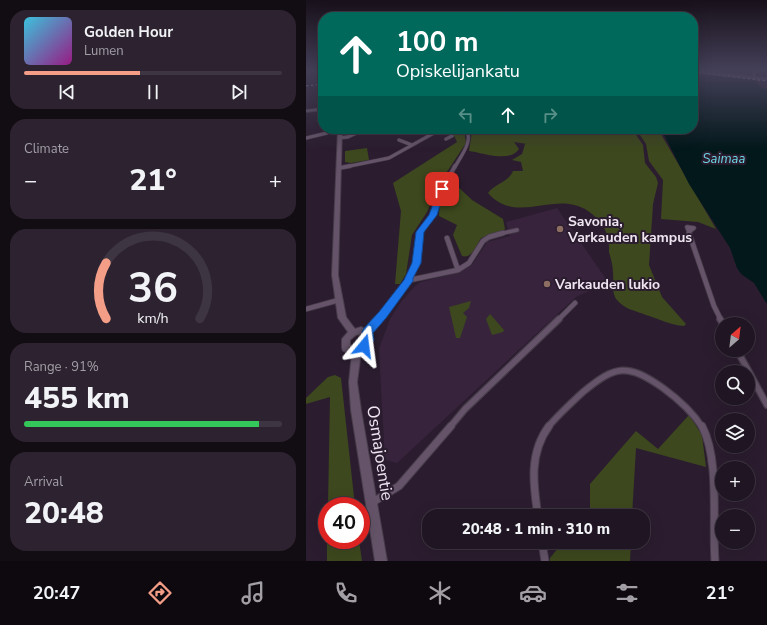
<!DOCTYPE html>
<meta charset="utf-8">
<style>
:root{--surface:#201623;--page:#2d2330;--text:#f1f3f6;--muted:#a29fa6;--line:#3d3541;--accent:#f49e88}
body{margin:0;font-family:"Nunito Sans",sans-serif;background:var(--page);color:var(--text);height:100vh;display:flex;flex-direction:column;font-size:15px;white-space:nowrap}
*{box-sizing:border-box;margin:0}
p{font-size:13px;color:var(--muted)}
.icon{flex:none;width:22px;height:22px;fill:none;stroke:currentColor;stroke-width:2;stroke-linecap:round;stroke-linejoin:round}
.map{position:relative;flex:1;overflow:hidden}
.side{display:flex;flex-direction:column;gap:10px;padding:10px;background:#120c13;width:306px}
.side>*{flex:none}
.banner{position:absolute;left:12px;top:12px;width:380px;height:122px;border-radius:16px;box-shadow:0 4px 16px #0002,0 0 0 1px var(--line);background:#00695c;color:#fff;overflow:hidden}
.needle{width:26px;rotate:28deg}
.controls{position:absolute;left:409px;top:317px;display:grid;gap:8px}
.controls a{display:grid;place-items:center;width:40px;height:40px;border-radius:50%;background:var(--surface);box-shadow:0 4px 16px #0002,0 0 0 1px var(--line);font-size:20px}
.speed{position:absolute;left:12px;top:497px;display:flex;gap:8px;font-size:20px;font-weight:700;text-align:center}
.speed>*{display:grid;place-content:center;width:52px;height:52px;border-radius:50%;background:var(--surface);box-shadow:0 4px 16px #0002,0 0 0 1px var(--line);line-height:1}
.speed .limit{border:6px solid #d22;background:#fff;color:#111}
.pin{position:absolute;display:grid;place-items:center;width:34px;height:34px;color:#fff;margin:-17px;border-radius:8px;box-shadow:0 2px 6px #0006}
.me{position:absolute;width:44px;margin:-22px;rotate:16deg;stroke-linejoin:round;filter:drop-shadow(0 0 3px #0008)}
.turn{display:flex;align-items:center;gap:14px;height:84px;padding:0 12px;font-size:18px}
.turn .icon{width:52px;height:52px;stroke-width:2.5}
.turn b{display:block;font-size:28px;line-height:34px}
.lanes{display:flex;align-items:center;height:38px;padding:0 12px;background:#0003;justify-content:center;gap:20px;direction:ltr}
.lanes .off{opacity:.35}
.big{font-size:30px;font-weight:800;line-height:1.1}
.side .tile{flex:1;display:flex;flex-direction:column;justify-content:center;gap:6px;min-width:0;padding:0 14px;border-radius:16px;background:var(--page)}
.side .dial{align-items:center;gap:0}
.dial svg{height:104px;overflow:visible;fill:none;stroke:var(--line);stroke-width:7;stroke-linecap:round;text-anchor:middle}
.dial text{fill:var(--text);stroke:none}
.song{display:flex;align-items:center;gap:12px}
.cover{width:48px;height:48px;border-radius:6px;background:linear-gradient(135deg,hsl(190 70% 55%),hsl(310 70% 35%))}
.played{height:4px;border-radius:2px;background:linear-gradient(90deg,var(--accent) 45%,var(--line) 45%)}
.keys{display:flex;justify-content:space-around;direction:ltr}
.heat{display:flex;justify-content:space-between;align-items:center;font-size:22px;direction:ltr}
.charge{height:6px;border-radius:3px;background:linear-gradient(90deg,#34c759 91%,var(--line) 0)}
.trip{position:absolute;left:116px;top:509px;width:228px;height:40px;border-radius:16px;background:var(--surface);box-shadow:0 4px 16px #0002,0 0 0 1px var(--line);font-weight:800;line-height:40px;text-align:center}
.dock{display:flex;height:64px;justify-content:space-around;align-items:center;background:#0d090e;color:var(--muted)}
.dock .icon{width:28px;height:28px}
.dock .selected{color:var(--accent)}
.dock b{font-size:18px;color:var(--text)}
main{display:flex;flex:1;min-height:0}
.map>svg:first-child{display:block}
</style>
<main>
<section class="side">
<div class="tile">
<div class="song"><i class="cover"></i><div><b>Golden Hour</b><p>Lumen</p></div></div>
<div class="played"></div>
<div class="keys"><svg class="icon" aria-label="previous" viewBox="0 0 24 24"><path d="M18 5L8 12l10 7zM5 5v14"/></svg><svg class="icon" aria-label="pause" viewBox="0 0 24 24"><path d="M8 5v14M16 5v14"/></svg><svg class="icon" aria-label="next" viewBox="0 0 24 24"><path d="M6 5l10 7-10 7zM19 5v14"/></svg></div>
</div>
<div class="tile"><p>Climate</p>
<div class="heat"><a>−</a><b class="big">21°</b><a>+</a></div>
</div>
<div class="tile dial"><svg viewBox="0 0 100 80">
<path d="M14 69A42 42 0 1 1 86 69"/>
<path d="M14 69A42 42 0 0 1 14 26" stroke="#f49e88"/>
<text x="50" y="56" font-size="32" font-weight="700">36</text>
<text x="50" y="72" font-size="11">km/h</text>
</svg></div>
<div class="tile"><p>Range · 91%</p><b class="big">455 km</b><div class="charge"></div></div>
<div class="tile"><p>Arrival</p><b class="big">20:48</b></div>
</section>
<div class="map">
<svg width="461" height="561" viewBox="0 0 461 561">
<rect width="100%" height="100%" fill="#2b1d2f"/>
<path fill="#37243c" d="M251,208l51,74 -32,15 -179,166 -12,-3 -6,-111 11,-30 11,-17 14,-16 6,-4 36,-9 15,-8 15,-23 23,-6 -4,-14z"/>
<path fill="#3d481e" d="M145,129l13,1 2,13 -27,41 -12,28 -15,23 -6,39 -6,10h-5l6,-73 -8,-28 64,-41z
M162,129h164l11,16 2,18 11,14 2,6 -5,21 -4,61 13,32 24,27 -2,2c-13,-1 -25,-7 -38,-11 -10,-4 -22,-6 -29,-15 -6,-7 -3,-18 -4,-27 0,-7 -2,-14 -4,-21 0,-5 0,-10 -1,-15 -3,-11 -13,-22 -23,-28 -32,-18 -69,16 -97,-16 6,-9 21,-11 25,-22h10l-2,-9 -9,-2 10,-6 3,-10h2l-13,-2 5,7c-9,14 -36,4 -50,2l3,-19z
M330,129h22l58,100 -18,-7 -37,-3 2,-39 -14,-19 -3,-17z
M61,148l2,12 -18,3 -6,-1v-11z
M143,183h5l18,17 31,19 2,10 -3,3 -21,6c-4,7 -9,21 -19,18l-9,-21 4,-10 -18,-9c1,-11 1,-27 10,-33z
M165,301l-2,7 -6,5 4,4 -7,21h-4l-7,-31z
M184,314l14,16 -1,2 -11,3 -6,-16z
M29,375l6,3 14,128h-27l2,-109 -24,7v-6l22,-21z
M383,415l13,20 4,32 -70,-19 -4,68h-47l5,-6v-26l46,-53 22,18z
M21,539v1h32l3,21h-35z
M257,542h68l-1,19h-80v-3z"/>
<path fill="#03181b" d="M396,73l52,6 8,9 5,1v215l-13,-21 -13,-9 -4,-6 -7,-20 -41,-64 -28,-55h32v-53z"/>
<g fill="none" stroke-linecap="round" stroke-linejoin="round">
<defs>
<path id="street-far5" d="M448,70v7"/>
<path id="street-far4" d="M0,138l21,-5
M33,138l9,-1 17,-8
M140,139l6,-3 -4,-7
M93,140l13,5
M39,167l44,-9 52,-29
M149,167c5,-10 19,-26 11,-38"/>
<path id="street-far3" d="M33,168l11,-2
M381,227l7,1 -5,4z
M383,232l1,2
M114,234l13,-19 5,-18 17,-31
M193,234l18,-4"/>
<path id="street-far2" d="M383,233l25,73 7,14
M141,238l11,32
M103,281l8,-18 3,-30
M0,309l33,-9
M72,320l32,-40 48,-10 11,-7 14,-22 6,-4 14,-4
M252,320l17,-17"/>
<path id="street-far1" d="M414,319l3,5
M61,332l12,-13
M431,350l30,55
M144,427l15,-18 94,-90
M242,427c11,-13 23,-24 35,-35 33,-27 44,-29 80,-4 15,11 29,23 39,39"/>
<path id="street" d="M396,426c18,34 10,95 13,135
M67,502l26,-16 52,-60
M232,516c-5,-32 -9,-63 11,-90
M236,542l3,19"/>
<path id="secondary" d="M387,70l74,8v2l-74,-8z
M17,108v2l-17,2v-2z
M32,129h4l-4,146 8,42 9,12 6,-2 11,5 1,2 -3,12 -9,6 -4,30 4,28 26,151h-12l-24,-151 -2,-28 3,-29 -9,-2 -1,-3v-9l6,-7 -10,-14 -6,-43zM55,334l4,2 -2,5 -7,5 -6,-1v-5l6,-5z"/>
</defs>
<use href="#street-far5" stroke="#483c4b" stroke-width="3"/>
<use href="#street-far4" stroke="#483c4b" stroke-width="4"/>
<use href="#street-far3" stroke="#483c4b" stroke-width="5"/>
<use href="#street-far2" stroke="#483c4b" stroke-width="6"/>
<use href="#street-far1" stroke="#483c4b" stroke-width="8"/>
<use href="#street" stroke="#483c4b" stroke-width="9"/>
<use href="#secondary" stroke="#483c4b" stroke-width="2"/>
<use href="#street-far5" stroke="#655469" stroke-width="2"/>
<use href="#street-far4" stroke="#655469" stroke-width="3"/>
<use href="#street-far3" stroke="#655469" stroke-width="3.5"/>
<use href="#street-far2" stroke="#655469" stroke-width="4.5"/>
<use href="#street-far1" stroke="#655469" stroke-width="5.5"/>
<use href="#street" stroke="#655469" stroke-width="7"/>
<use href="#secondary" fill="#655469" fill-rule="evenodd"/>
<path stroke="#bdb2c0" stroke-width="1" stroke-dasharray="2.5 2.5" stroke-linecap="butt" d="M387,72l74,9
M0,86l17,-2"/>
</g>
<linearGradient id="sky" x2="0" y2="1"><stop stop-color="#18101a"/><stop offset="0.47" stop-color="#444058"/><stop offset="1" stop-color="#444058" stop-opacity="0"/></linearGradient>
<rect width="461" height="149" fill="url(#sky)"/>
<path fill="#1a73e8" stroke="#114b97" d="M133,188l6,1 -8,26 -13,17 -3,31 -8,15v3l-27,37 -13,15 1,7 -6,9h-7l-2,-3 5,-7 -2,-7 2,-4 15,-16 25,-32 8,-17 4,-31 13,-17z"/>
<g fill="#8d6e63" stroke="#2b1d2f" stroke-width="1.5">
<circle cx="254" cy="229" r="4"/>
<circle cx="241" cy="284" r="4"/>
</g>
<g text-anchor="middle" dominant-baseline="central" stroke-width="4" stroke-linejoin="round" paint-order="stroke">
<g font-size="13" font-style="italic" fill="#6bd7e6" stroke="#2b1d2f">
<text x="418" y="159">Saimaa</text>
</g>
<g font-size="14" font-weight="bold" fill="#efe5f1" stroke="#2b1d2f" text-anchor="start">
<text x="262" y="221">Savonia,<tspan x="262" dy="16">Varkauden kampus</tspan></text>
<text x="249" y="284">Varkauden lukio</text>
</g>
<g font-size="17" fill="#efe5f1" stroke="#2b1d2f">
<text transform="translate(74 453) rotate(81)">Osmajoentie</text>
</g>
</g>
</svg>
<div class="controls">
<a><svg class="needle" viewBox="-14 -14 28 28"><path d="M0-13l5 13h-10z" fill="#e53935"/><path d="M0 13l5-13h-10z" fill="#a29fa6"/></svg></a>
<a><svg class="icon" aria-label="search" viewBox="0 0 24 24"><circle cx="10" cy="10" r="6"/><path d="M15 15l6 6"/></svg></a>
<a><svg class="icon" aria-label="layers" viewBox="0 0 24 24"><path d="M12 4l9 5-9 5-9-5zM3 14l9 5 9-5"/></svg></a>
<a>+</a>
<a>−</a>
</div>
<div class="speed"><div class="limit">40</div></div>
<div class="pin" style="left:136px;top:189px;background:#d93025"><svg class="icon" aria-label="arrive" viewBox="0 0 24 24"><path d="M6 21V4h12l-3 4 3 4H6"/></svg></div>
<svg class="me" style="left:58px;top:346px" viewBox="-20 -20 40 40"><path d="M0-17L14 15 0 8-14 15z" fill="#1a73e8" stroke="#fff" stroke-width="4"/></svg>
<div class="trip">20:48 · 1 min · 310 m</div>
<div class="banner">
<div class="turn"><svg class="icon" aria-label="ahead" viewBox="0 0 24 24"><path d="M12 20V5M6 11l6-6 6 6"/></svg><div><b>100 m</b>Opiskelijankatu</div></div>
<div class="lanes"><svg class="icon off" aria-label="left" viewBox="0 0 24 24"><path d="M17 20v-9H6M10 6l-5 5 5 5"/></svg><svg class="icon" aria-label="ahead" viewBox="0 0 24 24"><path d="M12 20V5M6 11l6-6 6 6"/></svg><svg class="icon off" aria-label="right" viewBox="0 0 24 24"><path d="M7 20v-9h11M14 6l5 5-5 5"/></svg></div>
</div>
</div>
</main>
<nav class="dock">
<b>20:47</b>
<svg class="icon selected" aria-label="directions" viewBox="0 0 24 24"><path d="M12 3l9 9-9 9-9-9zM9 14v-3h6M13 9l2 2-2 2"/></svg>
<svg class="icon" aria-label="music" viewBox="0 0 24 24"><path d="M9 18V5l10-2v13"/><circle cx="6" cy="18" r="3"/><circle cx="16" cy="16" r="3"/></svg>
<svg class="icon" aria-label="phone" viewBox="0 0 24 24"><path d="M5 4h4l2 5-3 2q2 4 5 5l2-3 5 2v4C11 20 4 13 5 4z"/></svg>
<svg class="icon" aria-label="climate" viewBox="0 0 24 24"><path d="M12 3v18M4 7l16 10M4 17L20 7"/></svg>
<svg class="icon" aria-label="car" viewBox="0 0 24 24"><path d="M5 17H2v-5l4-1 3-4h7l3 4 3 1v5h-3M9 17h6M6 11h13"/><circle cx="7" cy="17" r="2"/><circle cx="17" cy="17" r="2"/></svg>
<svg class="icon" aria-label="filters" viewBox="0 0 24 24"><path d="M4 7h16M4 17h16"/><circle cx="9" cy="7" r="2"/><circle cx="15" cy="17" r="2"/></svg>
<b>21°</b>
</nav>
